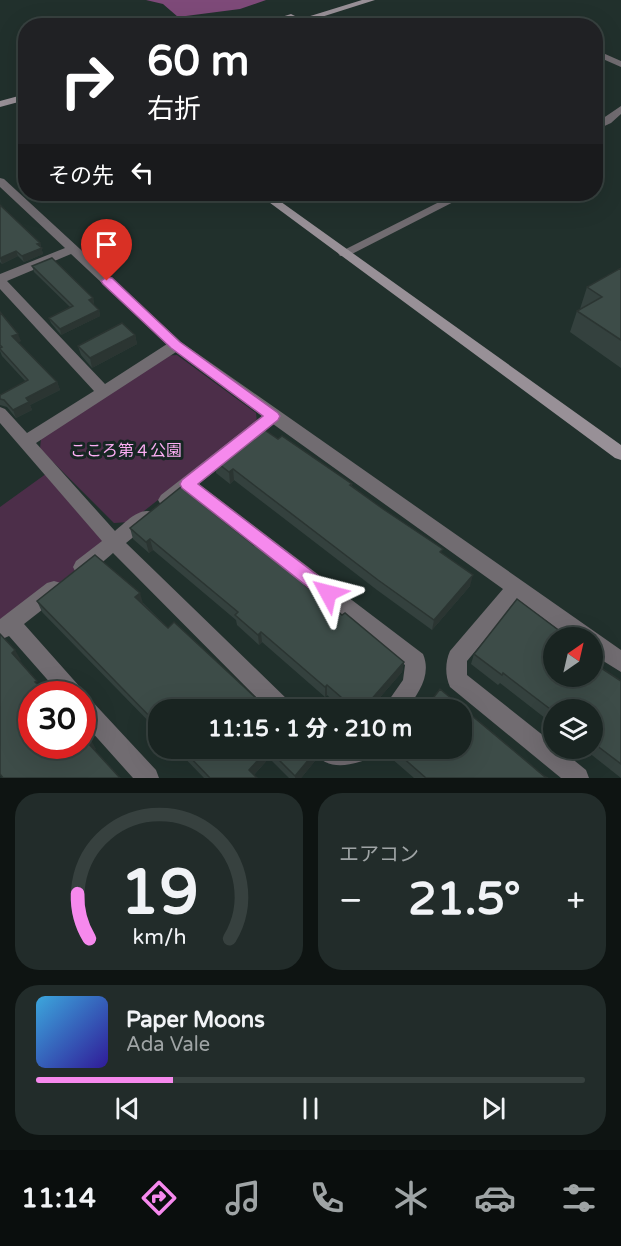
<!DOCTYPE html>
<html lang="ja">
<meta charset="utf-8">
<style>
:root{--surface:#192421;--page:#222c2a;--text:#f1f3f6;--muted:#9fa4a5;--line:#37413f;--accent:#f689ed}
body{margin:0;font-family:"Varela Round","Noto Sans JP",sans-serif;background:var(--page);color:var(--text);height:100vh;display:flex;flex-direction:column;font-size:22px;white-space:nowrap}
*{box-sizing:border-box;margin:0}
p{font-size:20px;color:var(--muted)}
.icon{flex:none;width:33px;height:33px;fill:none;stroke:currentColor;stroke-width:2;stroke-linecap:round;stroke-linejoin:round}
.map{position:relative;height:778px;overflow:hidden}
.details{display:flex;flex-direction:column;gap:15px;padding:15px;background:#0e1412;flex:1}
.details>*{flex:none}
.guide{position:absolute;left:18px;top:18px;width:585px;height:183px;border-radius:24px;box-shadow:0 6px 24px #0002,0 0 0 2px var(--line);background:#202124;color:#fff;overflow:hidden}
.needle{width:39px;rotate:34deg}
.controls{position:absolute;left:543px;top:627px;display:grid;gap:12px}
.controls a{display:grid;place-items:center;width:60px;height:60px;border-radius:50%;background:var(--surface);box-shadow:0 6px 24px #0002,0 0 0 2px var(--line);font-size:30px}
.speed{position:absolute;left:18px;top:681px;display:flex;gap:12px;font-size:30px;font-weight:700;text-align:center}
.speed>*{display:grid;place-content:center;width:78px;height:78px;border-radius:50%;background:var(--surface);box-shadow:0 6px 24px #0002,0 0 0 2px var(--line);line-height:1}
.speed .limit{border:9px solid #d22;background:#fff;color:#111}
.pin{position:absolute;display:grid;place-items:center;width:51px;height:51px;color:#fff;margin:-62px -26px;border-radius:50% 50% 50% 0;rotate:-45deg;box-shadow:0 0 6px #0007}
.pin .icon{rotate:45deg}
.me{position:absolute;width:66px;margin:-33px;rotate:308deg;stroke-linejoin:round;filter:drop-shadow(0 0 4px #0008)}
.turn{display:flex;align-items:center;gap:21px;height:126px;padding:0 30px;font-size:27px}
.turn .icon{width:78px;height:78px;stroke-width:2.5}
.turn b{display:block;font-size:42px;line-height:51px}
.then{display:flex;align-items:center;height:57px;padding:0 30px;background:#0003;gap:12px;font-size:22px}
.big{font-size:45px;font-weight:800;line-height:1.1}
.details .card{flex:1;display:flex;flex-direction:column;justify-content:center;gap:9px;min-width:0;padding:0 21px;border-radius:24px;background:var(--page)}
.details .dial{align-items:center;gap:0}
.dial svg{height:156px;overflow:visible;fill:none;stroke:var(--line);stroke-width:7;stroke-linecap:round;text-anchor:middle}
.dial text{fill:var(--text);stroke:none}
.song{display:flex;align-items:center;gap:18px}
.cover{width:72px;height:72px;border-radius:9px;background:linear-gradient(135deg,hsl(200 70% 55%),hsl(250 70% 35%))}
.played{height:6px;border-radius:3px;background:linear-gradient(90deg,var(--accent) 25%,var(--line) 25%)}
.keys{display:flex;justify-content:space-around;direction:ltr}
.heat{display:flex;justify-content:space-between;align-items:center;font-size:33px;direction:ltr}
.details .tiles{flex:1;display:grid;gap:15px;grid-template-columns:1fr 1fr}
.card:last-child{grid-column:span 2}
.trip{position:absolute;left:148px;top:699px;width:324px;height:60px;border-radius:24px;background:var(--surface);box-shadow:0 6px 24px #0002,0 0 0 2px var(--line);font-weight:800;line-height:60px;text-align:center}
.tabs{display:flex;height:96px;justify-content:space-around;align-items:center;background:#0a0e0d;color:var(--muted)}
.tabs .icon{width:42px;height:42px}
.tabs .selected{color:var(--accent)}
.tabs b{font-size:27px;color:var(--text)}
.map>svg:first-child{display:block}
</style>
<div class="map">
<svg width="621" height="778" viewBox="0 0 621 778">
<rect width="100%" height="100%" fill="#21302c"/>
<path fill="#4c2e49" d="M177,355l79,58 1,9 -127,100 -16,1 -74,-74 1,-11 122,-82z
M50,471l63,71 -113,87v-122z"/>
<path fill="#7e4a79" d="M146,0h120l-26,9 -62,8 -15,-13z"/>
<g fill="none" stroke-linecap="round" stroke-linejoin="round">
<path fill="#716c71" fill-rule="evenodd" d="M596,50l25,11v6l-25,-11z
M621,106v8l-10,9 -15,7v-7z
M0,178l4,1 177,163 440,308v22l-29,-18v-16h-22l-52,-38 -51,61v14l87,69v4h5l27,22 3,8h-28l-111,-91c-5,-11 -5,-25 0,-36l53,-62 -230,-165 -74,60 224,170c9,21 -5,40 -17,56h-24l21,-30 2,-15 -218,-171c-8,6 -15,15 -26,11l-3,-5 3,-5 101,-79 -86,-64 -140,91 79,88c10,-8 24,-24 37,-19l3,5 -3,5 -26,21 165,160 3,7h-25l-156,-157c-11,9 -24,25 -37,20l-3,-6 3,-6 26,-20 -102,-118v-16l5,2 22,24 67,-42 -94,-102v-15l65,-26 -65,-61zM71,254l96,90 -62,40 -98,-103z
M455,194h14l-121,62h-8l-2,-3z
M54,581l7,2 2,6 -2,6 -37,29 56,63 3,8 6,3 67,72 3,8h-26l-51,-57v-27h-22l-51,-58 -9,4v-21l47,-36z
M313,748h58l-6,12c-19,7 -43,10 -52,-12z"/>
<path fill="#989097" fill-rule="evenodd" d="M362,0h13l-82,26h-15z
M291,14l4,2 -1,2 -26,8h-15z
M26,94v6l-26,7v-6z
M258,194h12l351,251v15l-6,-2z"/>
</g>
<path fill="#34413e" d="M0,205l40,38 3,11 -19,8 -6,-6 -16,8 -2,-2z
M32,266l61,32 1,6 -1,1 6,5 1,6 -39,19 -10,-12 -2,-5 21,-11 -36,-35z
M621,268v100l-51,-36 7,-21 3,-2 7,-22z
M0,312l21,29 -3,1 39,40 3,8 -30,15 2,5 -16,8 -9,-11 -7,-2v-10l26,-13 -24,-26 -2,-5z
M135,335l2,9 -45,24 -11,-13 -3,-9z
M278,439l74,45v2l90,68 28,32 -38,44 -55,-40 -143,-110 -4,4 -14,-11 -1,-12z
M130,528l124,17 30,21 24,15v7l34,27 62,47 -2,10 -33,38h-25l-17,-15 -2,2 -63,-55 -3,3 -22,-20 -1,-5 -83,-70 -4,3 -16,-14z
M37,601l106,2 25,25 -9,82v22l-117,-120z
M554,638l67,43v97l-38,-30h9v-38h-38v15l-54,-42 -2,2 -27,-21 3,-10z
M175,748h136l4,13 -14,17h-12l-20,-20 -15,17 3,3h-53z
M393,748l155,30h-134l-23,-20z"/>
<path fill="#2b3532" d="M40,243l3,11 -19,8 -2,-6z
M16,251l2,5 -16,8 -2,-6z
M93,298l1,6 -4,2 -1,-6z
M99,310l1,6 -39,19 -1,-6z
M18,334l3,7 -6,3 -3,-8z
M135,335l2,9 -45,24 -2,-10z
M57,382l3,8 -30,15 2,5 -16,8 -3,-8 13,-12z
M233,469l1,11 -4,4 -1,-12z
M150,539l3,11 -4,3 -3,-11z
M473,575l-3,11 -38,44 2,-10z
M140,593l3,10 -4,4 -4,-10z
M261,632l1,10 -3,3 -1,-10z
M15,650l6,10 -3,3 -6,-10z
M404,662l-2,10 -33,38h-7z
M327,685v10l-2,2v-10z
M91,740l5,9 -3,3 -5,-9z
M268,749l1,9 -18,20 -2,-8z
M315,752v9l-14,17h-6v-2z"/>
<path fill="#3d4c48" stroke="#2b3532" stroke-width="1.5" d="M0,205l40,38 -3,1 5,4 -20,8 -6,-5 -16,7z
M52,258l41,40 -4,2 10,10 -39,19 -11,-11 24,-12 -41,-40z
M621,268v72l-44,-29 25,-14 -15,-10z
M0,312l18,22 -6,2 45,46 -31,16 3,4 -16,8 -9,-10 -4,-1v-4l28,-15 -28,-31v-1l2,-1 -2,-2z
M122,323l13,12 -45,23 -12,-12z
M259,426l19,13 4,-3 70,48 -2,1 33,24 60,40 -3,3 33,23 -39,45 -56,-40 -145,-111 -4,3 -14,-11z
M181,487l73,58 2,-1 28,22 2,-2 22,17 -3,4 37,30 3,-2 59,49 -42,48h-6l-29,-25 -2,2 -64,-55 -3,3 -23,-20 3,-3 -88,-73 -4,3 -16,-14z
M95,555l45,38 -5,4 33,31 6,-6 95,88h-110v16l-122,-125z
M517,599l52,39h-15v38h38v-14l29,19v83l-29,-22v-32h-38v2l-51,-39 -1,2 -28,-21z
M0,634l15,16 -3,3 25,28 -2,1 12,12h-15v52h50v-15l9,9 -3,3 32,35h-117l-3,-4z
M440,689l104,87 4,2h-122l-33,-29 69,-1v-38h-38z
M181,748h130l4,4 -20,24 -27,-27 -19,21 8,8h-47z"/>
<path fill="#f689ed" stroke="#a0599a" stroke-width="1.5" d="M107,277l5,1 68,64 98,71 2,3 -2,4 -80,64 136,104 2,5 -2,5 -6,3 -6,-3 -140,-110 -2,-4 2,-4 81,-64 -92,-68 -68,-64 -2,-3z"/>
<g text-anchor="middle" dominant-baseline="central" stroke-width="6" stroke-linejoin="round" paint-order="stroke">
<g font-size="16" fill="#fbaef3" stroke="#172623">
<text x="126" y="451">こころ第４公園</text>
</g>
</g>
</svg>
<div class="controls">
<a><svg class="needle" viewBox="-14 -14 28 28"><path d="M0-13l5 13h-10z" fill="#e53935"/><path d="M0 13l5-13h-10z" fill="#9fa4a5"/></svg></a>
<a><svg class="icon" aria-label="layers" viewBox="0 0 24 24"><path d="M12 4l9 5-9 5-9-5zM3 14l9 5 9-5"/></svg></a>
</div>
<div class="speed"><div class="limit">30</div></div>
<div class="pin" style="left:107px;top:281px;background:#d93025"><svg class="icon" aria-label="arrive" viewBox="0 0 24 24"><path d="M6 21V4h12l-3 4 3 4H6"/></svg></div>
<svg class="me" style="left:328px;top:593px" viewBox="-20 -20 40 40"><path d="M0-17L14 15 0 8-14 15z" fill="#f689ed" stroke="#fff" stroke-width="4"/></svg>
<div class="trip">11:15 · 1 分 · 210 m</div>
<div class="guide">
<div class="turn"><svg class="icon" aria-label="right" viewBox="0 0 24 24"><path d="M7 20v-9h11M14 6l5 5-5 5"/></svg><div><b>60 m</b>右折</div></div>
<div class="then">その先<svg class="icon" aria-label="left" viewBox="0 0 24 24"><path d="M17 20v-9H6M10 6l-5 5 5 5"/></svg></div>
</div>
</div>
<section class="details">
<div class="tiles">
<div class="card dial"><svg viewBox="0 0 100 80">
<path d="M14 69A42 42 0 1 1 86 69"/>
<path d="M14 69A42 42 0 0 1 8 46" stroke="#f689ed"/>
<text x="50" y="56" font-size="32" font-weight="700">19</text>
<text x="50" y="72" font-size="11">km/h</text>
</svg></div>
<div class="card"><p>エアコン</p>
<div class="heat"><a>−</a><b class="big">21.5°</b><a>+</a></div>
</div>
<div class="card">
<div class="song"><i class="cover"></i><div><b>Paper Moons</b><p>Ada Vale</p></div></div>
<div class="played"></div>
<div class="keys"><svg class="icon" aria-label="previous" viewBox="0 0 24 24"><path d="M18 5L8 12l10 7zM5 5v14"/></svg><svg class="icon" aria-label="pause" viewBox="0 0 24 24"><path d="M8 5v14M16 5v14"/></svg><svg class="icon" aria-label="next" viewBox="0 0 24 24"><path d="M6 5l10 7-10 7zM19 5v14"/></svg></div>
</div>
</div>
</section>
<nav class="tabs">
<b>11:14</b>
<svg class="icon selected" aria-label="directions" viewBox="0 0 24 24"><path d="M12 3l9 9-9 9-9-9zM9 14v-3h6M13 9l2 2-2 2"/></svg>
<svg class="icon" aria-label="music" viewBox="0 0 24 24"><path d="M9 18V5l10-2v13"/><circle cx="6" cy="18" r="3"/><circle cx="16" cy="16" r="3"/></svg>
<svg class="icon" aria-label="phone" viewBox="0 0 24 24"><path d="M5 4h4l2 5-3 2q2 4 5 5l2-3 5 2v4C11 20 4 13 5 4z"/></svg>
<svg class="icon" aria-label="climate" viewBox="0 0 24 24"><path d="M12 3v18M4 7l16 10M4 17L20 7"/></svg>
<svg class="icon" aria-label="car" viewBox="0 0 24 24"><path d="M5 17H2v-5l4-1 3-4h7l3 4 3 1v5h-3M9 17h6M6 11h13"/><circle cx="7" cy="17" r="2"/><circle cx="17" cy="17" r="2"/></svg>
<svg class="icon" aria-label="filters" viewBox="0 0 24 24"><path d="M4 7h16M4 17h16"/><circle cx="9" cy="7" r="2"/><circle cx="15" cy="17" r="2"/></svg>
</nav>
